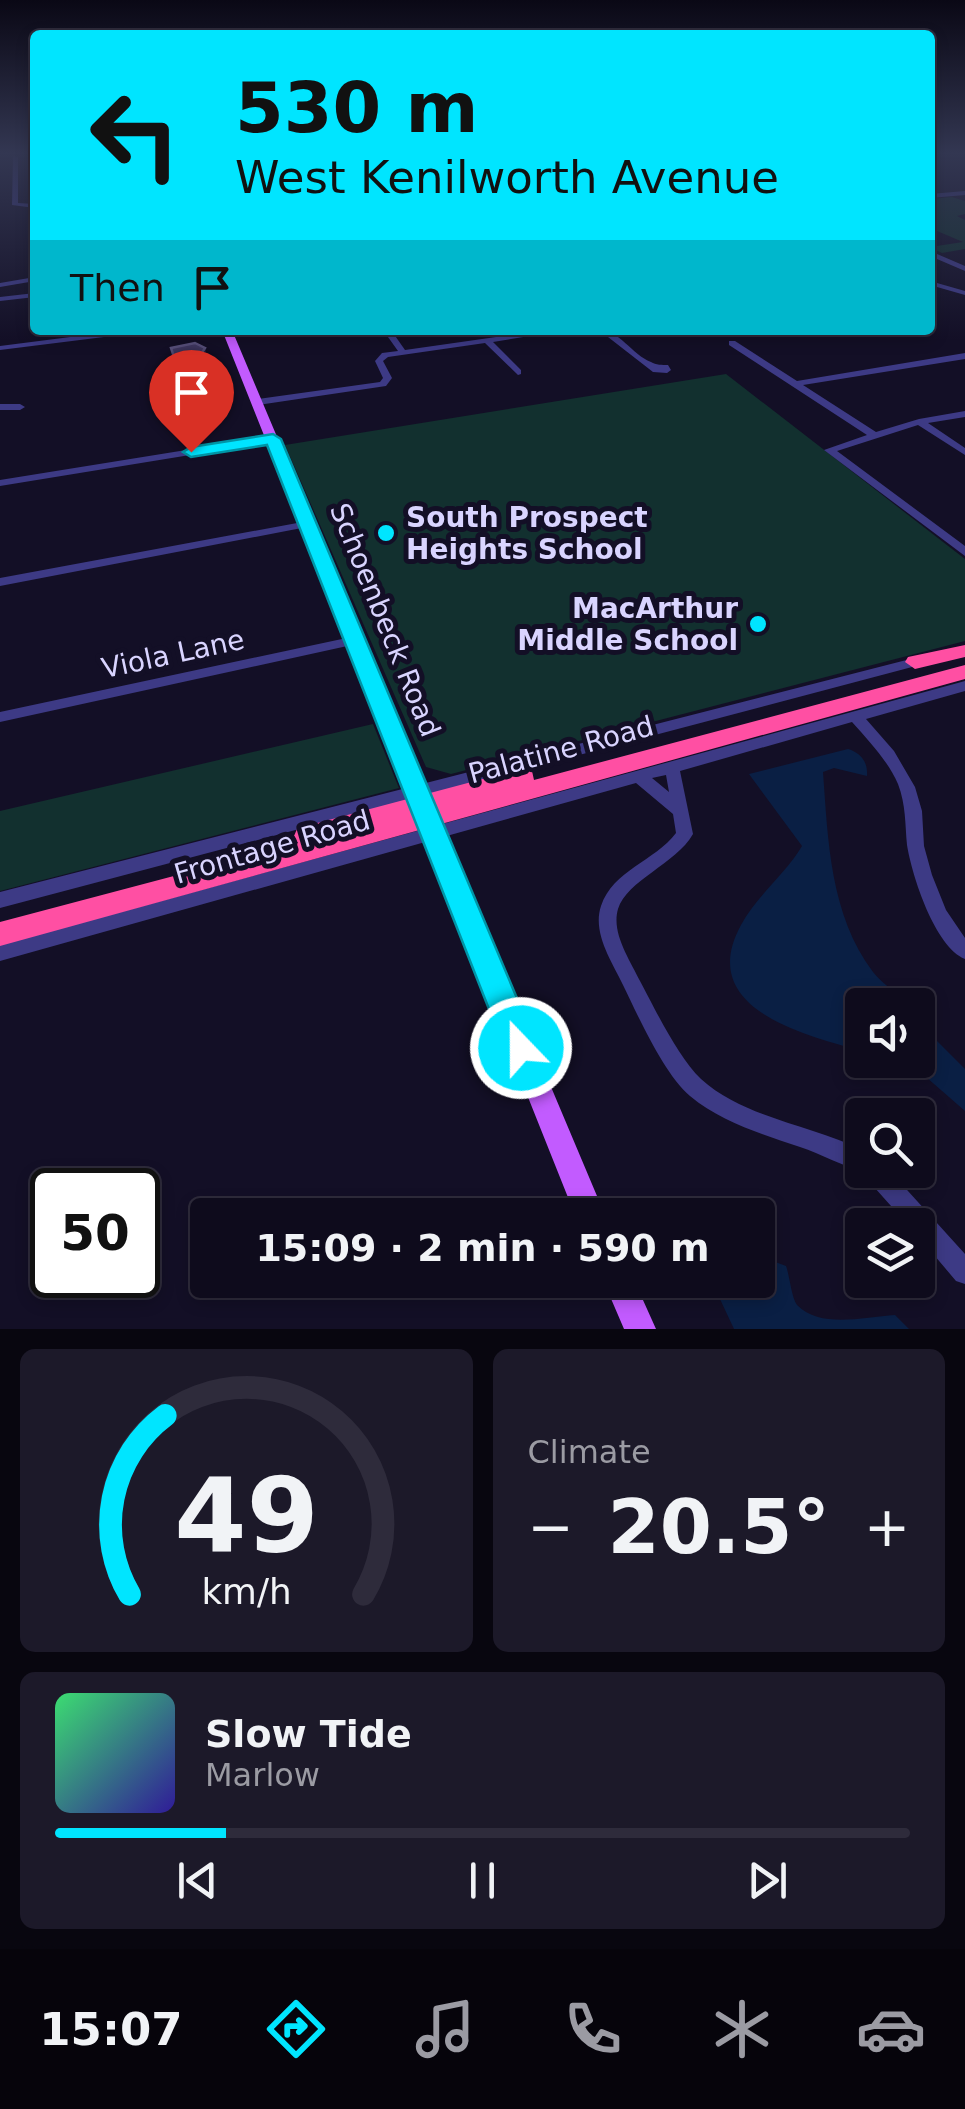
<!DOCTYPE html>
<meta charset="utf-8">
<style>
:root{--surface:#0e0b1c;--page:#1c1929;--text:#f1f3f6;--muted:#9b9ba3;--line:#2e2b3b;--accent:#00e5ff}
body{margin:0;font-family:"DejaVu Sans",sans-serif;background:var(--page);color:var(--text);height:100vh;display:flex;flex-direction:column;font-size:38px;white-space:nowrap}
*{box-sizing:border-box;margin:0}
p{font-size:32px;color:var(--muted)}
.icon{flex:none;width:55px;height:55px;fill:none;stroke:currentColor;stroke-width:2;stroke-linecap:round;stroke-linejoin:round}
.map{position:relative;height:1329px;overflow:hidden}
.side{display:flex;flex-direction:column;gap:20px;padding:20px;background:#08060f;flex:1}
.side>*{flex:none}
.hud{position:absolute;left:30px;top:30px;width:905px;height:305px;border-radius:10px;box-shadow:0 5px 15px #0003,0 0 0 2px var(--line);background:#00e5ff;color:#111;overflow:hidden}
.tools{position:absolute;left:845px;top:988px;display:grid;gap:20px}
.tools a{display:grid;place-items:center;width:90px;height:90px;border-radius:10px;background:var(--surface);box-shadow:0 5px 15px #0003,0 0 0 2px var(--line);font-size:50px}
.speed{position:absolute;left:30px;top:1168px;display:flex;gap:20px;font-size:50px;font-weight:700;text-align:center}
.speed>*{display:grid;place-content:center;width:130px;height:130px;border-radius:50%;background:var(--surface);box-shadow:0 5px 15px #0003,0 0 0 2px var(--line);line-height:1}
.speed .limit{border:5px solid #111;border-radius:15px;background:#fff;color:#111}
.pin{position:absolute;display:grid;place-items:center;width:85px;height:85px;color:#fff;margin:-102px -42px;border-radius:50% 50% 50% 0;rotate:-45deg;box-shadow:0 0 10px #0007}
.pin .icon{rotate:45deg}
.me{position:absolute;width:110px;margin:-55px;rotate:338deg;stroke-linejoin:round;filter:drop-shadow(0 0 8px #0008)}
.turn{display:flex;align-items:center;gap:35px;height:210px;padding:0 40px;font-size:45px}
.turn .icon{width:130px;height:130px;stroke-width:2.5}
.turn b{display:block;font-size:70px;line-height:85px}
.then{display:flex;align-items:center;height:95px;padding:0 40px;background:#0003;gap:20px;font-size:38px}
.big{font-size:75px;font-weight:700;line-height:1.1}
.side .card{flex:1;display:flex;flex-direction:column;justify-content:center;gap:15px;min-width:0;padding:0 35px;border-radius:15px;background:var(--page)}
.side .dial{align-items:center;gap:0}
.dial svg{height:260px;overflow:visible;fill:none;stroke:var(--line);stroke-width:7;stroke-linecap:round;text-anchor:middle}
.dial text{fill:var(--text);stroke:none}
.song{display:flex;align-items:center;gap:30px}
.cover{width:120px;height:120px;border-radius:15px;background:linear-gradient(135deg,hsl(140 70% 55%),hsl(250 70% 35%))}
.played{height:10px;border-radius:5px;background:linear-gradient(90deg,var(--accent) 20%,var(--line) 20%)}
.keys{display:flex;justify-content:space-around;direction:ltr}
.heat{display:flex;justify-content:space-between;align-items:center;font-size:55px;direction:ltr}
.side .tiles{flex:1;display:grid;gap:20px;grid-template-columns:1fr 1fr}
.card:last-child{grid-column:span 2}
.trip{position:absolute;left:190px;top:1198px;width:585px;height:100px;border-radius:10px;background:var(--surface);box-shadow:0 5px 15px #0003,0 0 0 2px var(--line);font-weight:700;line-height:100px;text-align:center}
.tabs{display:flex;height:160px;justify-content:space-around;align-items:center;background:#06040b;color:var(--muted)}
.tabs .icon{width:70px;height:70px}
.tabs .current{color:var(--accent)}
.tabs b{font-size:45px;color:var(--text)}
.map>svg:first-child{display:block}
</style>
<div class="map">
<svg width="965" height="1329" viewBox="0 0 965 1329">
<rect width="100%" height="100%" fill="#130f26"/>
<path fill="#12302f" d="M952,197l13,4v13l-8,2 8,4v29l-23,4 -12,-6 33,-5 -33,-14v-29z
M726,374l239,185v82l-514,133 -25,-7 -141,-322z
M373,724l26,64 -399,103v-80z"/>
<path fill="#0a1f44" d="M848,749c13,4 20,13 19,27l-33,-8 -11,4c5,68 7,143 50,200 10,13 23,18 31,33h-42v46c-57,-16 -167,-42 -121,-126 16,-30 44,-50 61,-79l-53,-72z
M918,1022l47,47v42l-47,-41 -27,-10h27z
M759,1256l27,10c4,11 5,30 11,39 24,24 66,12 98,10l14,14h-175l-22,-47 46,-2z"/>
<g fill="none" stroke-linecap="round" stroke-linejoin="round">
<path fill="#3d3a85" fill-rule="evenodd" d="M13,156l5,1v46l17,1v4l-23,-3z
M965,191v4l-35,3v-4z
M930,251l35,15v5l-35,-15z
M35,277v4l-35,6v-4z
M930,281l35,10v4l-35,-10z
M35,293v4l-35,4v-4z
M125,330h23l-4,2 -144,18v-4z
M383,330h8l14,20 140,-20h21l-73,12 28,28v4l-3,1 -33,-32 -97,14 -5,4 9,17 -6,8 -128,19 -5,-3 5,-3 122,-17 3,-4 -8,-17 7,-8 16,-2z
M599,330c21,0 33,25 52,32 5,3 11,3 17,3l3,5 -4,3 -14,-1z
M817,330h32l-19,5z
M729,341h6l62,40 168,-28v6l-162,26 73,47 43,-13 46,-8v6l-37,6 37,25v7l-47,-30 -81,26 128,95v10l-141,-106 43,-15 -138,-90z
M0,404h20l5,3 -5,3h-20z
M273,436l3,1v4l-276,45v-6z
M308,521l6,3 -2,2 -312,60v-8z
M356,636l5,1 2,3 -2,3 -361,79v-10z
M926,655l7,4 -2,3 -931,246v-16z
M965,681v10l-99,28 28,32 21,36 7,24 2,35 8,29 14,35 19,28v21c-30,-12 -53,-83 -58,-114 -2,-21 -1,-40 -9,-61 -10,-23 -29,-43 -46,-62l-172,49 13,63c-17,30 -66,46 -75,75 -7,24 12,51 22,72 15,28 38,76 61,98 43,39 110,46 161,71v20h27l76,84v30l-9,-3 -38,-45v-11h-10l-42,-47 -3,-6c-20,-6 -42,-18 -63,-25 -38,-13 -79,-25 -110,-51 -26,-22 -52,-80 -67,-111 -11,-23 -31,-52 -22,-79 12,-36 54,-45 75,-73l-3,-19 -37,-31 -636,178v-16zM666,775l3,17 -17,-14z"/>
<path fill="#c25bff" fill-rule="evenodd" d="M222,330h10l373,885h-30z
M603,1280h31l22,49h-32z"/>
<path fill="#ff4fa3" fill-rule="evenodd" d="M965,645v12l-50,12 -10,-7 3,-5z
M965,665v14l-965,267v-24l298,-79 -4,-7 3,-7 9,-3 218,-58 8,3 2,9z"/>
</g>
<path fill="#312854" d="M171,348h34l3,14 -4,6 2,12 -19,3 -3,-11 -7,-1z"/>
<path fill="#1d163a" d="M205,348l3,14 -4,6 2,12 -19,3 -3,-15 16,-12z"/>
<path fill="#433a66" stroke="#5a527e" stroke-width="2.5" d="M195,343l10,5 -5,8 4,10 -20,2 -3,-10 -7,-1 -3,-9z"/>
<linearGradient id="sky" x2="0" y2="1"><stop stop-color="#0a0815"/><stop offset="0.45" stop-color="#333752"/><stop offset="1" stop-color="#333752" stop-opacity="0"/></linearGradient>
<rect width="965" height="340" fill="url(#sky)"/>
<path fill="#00e5ff" stroke="#0095a6" stroke-width="2.5" d="M273,434l8,5 257,609 -5,12 -12,5 -12,-5 -242,-615 -76,12 -8,-5 8,-5z"/>
<g fill="#00e5ff" stroke="#130f26" stroke-width="4">
<circle cx="386" cy="533" r="10"/>
<circle cx="758" cy="624" r="10"/>
</g>
<g text-anchor="middle" dominant-baseline="central" stroke-width="10" stroke-linejoin="round" paint-order="stroke">
<g font-size="28" font-weight="bold" fill="#d9d4ff" stroke="#130f26" text-anchor="start">
<text x="406" y="517">South Prospect<tspan x="406" dy="32">Heights School</tspan></text>
<text x="738" y="608" text-anchor="end">MacArthur<tspan x="738" dy="32">Middle School</tspan></text>
</g>
<g font-size="28" fill="#d9d4ff" stroke="#130f26">
<text transform="translate(385 620) rotate(68)">Schoenbeck Road</text>
<text transform="translate(173 654) rotate(-12)">Viola Lane</text>
<text transform="translate(561 750) rotate(-15)">Palatine Road</text>
<text transform="translate(272 847) rotate(-16)">Frontage Road</text>
</g>
</g>
</svg>
<div class="tools">
<a><svg class="icon" aria-label="sound" viewBox="0 0 24 24"><path d="M4 9h4l5-4v14l-5-4H4zM17 9q2 3 0 6"/></svg></a>
<a><svg class="icon" aria-label="search" viewBox="0 0 24 24"><circle cx="10" cy="10" r="6"/><path d="M15 15l6 6"/></svg></a>
<a><svg class="icon" aria-label="layers" viewBox="0 0 24 24"><path d="M12 4l9 5-9 5-9-5zM3 14l9 5 9-5"/></svg></a>
</div>
<div class="speed"><div class="limit">50</div></div>
<div class="pin" style="left:191px;top:452px;background:#d93025"><svg class="icon" aria-label="arrive" viewBox="0 0 24 24"><path d="M6 21V4h12l-3 4 3 4H6"/></svg></div>
<svg class="me" style="left:521px;top:1048px" viewBox="-20 -20 40 40"><circle r="17" fill="#00e5ff" stroke="#fff" stroke-width="3"/><path d="M0-11L8 9 0 5-8 9z" fill="#fff"/></svg>
<div class="trip">15:09 · 2 min · 590 m</div>
<div class="hud">
<div class="turn"><svg class="icon" aria-label="left" viewBox="0 0 24 24"><path d="M17 20v-9H6M10 6l-5 5 5 5"/></svg><div><b>530 m</b>West Kenilworth Avenue</div></div>
<div class="then">Then<svg class="icon" aria-label="arrive" viewBox="0 0 24 24"><path d="M6 21V4h12l-3 4 3 4H6"/></svg></div>
</div>
</div>
<section class="side">
<div class="tiles">
<div class="card dial"><svg viewBox="0 0 100 80">
<path d="M14 69A42 42 0 1 1 86 69"/>
<path d="M14 69A42 42 0 0 1 25 14" stroke="#00e5ff"/>
<text x="50" y="56" font-size="32" font-weight="700">49</text>
<text x="50" y="72" font-size="11">km/h</text>
</svg></div>
<div class="card"><p>Climate</p>
<div class="heat"><a>−</a><b class="big">20.5°</b><a>+</a></div>
</div>
<div class="card">
<div class="song"><i class="cover"></i><div><b>Slow Tide</b><p>Marlow</p></div></div>
<div class="played"></div>
<div class="keys"><svg class="icon" aria-label="previous" viewBox="0 0 24 24"><path d="M18 5L8 12l10 7zM5 5v14"/></svg><svg class="icon" aria-label="pause" viewBox="0 0 24 24"><path d="M8 5v14M16 5v14"/></svg><svg class="icon" aria-label="next" viewBox="0 0 24 24"><path d="M6 5l10 7-10 7zM19 5v14"/></svg></div>
</div>
</div>
</section>
<nav class="tabs">
<b>15:07</b>
<svg class="icon current" aria-label="directions" viewBox="0 0 24 24"><path d="M12 3l9 9-9 9-9-9zM9 14v-3h6M13 9l2 2-2 2"/></svg>
<svg class="icon" aria-label="music" viewBox="0 0 24 24"><path d="M9 18V5l10-2v13"/><circle cx="6" cy="18" r="3"/><circle cx="16" cy="16" r="3"/></svg>
<svg class="icon" aria-label="phone" viewBox="0 0 24 24"><path d="M5 4h4l2 5-3 2q2 4 5 5l2-3 5 2v4C11 20 4 13 5 4z"/></svg>
<svg class="icon" aria-label="climate" viewBox="0 0 24 24"><path d="M12 3v18M4 7l16 10M4 17L20 7"/></svg>
<svg class="icon" aria-label="car" viewBox="0 0 24 24"><path d="M5 17H2v-5l4-1 3-4h7l3 4 3 1v5h-3M9 17h6M6 11h13"/><circle cx="7" cy="17" r="2"/><circle cx="17" cy="17" r="2"/></svg>
</nav>
